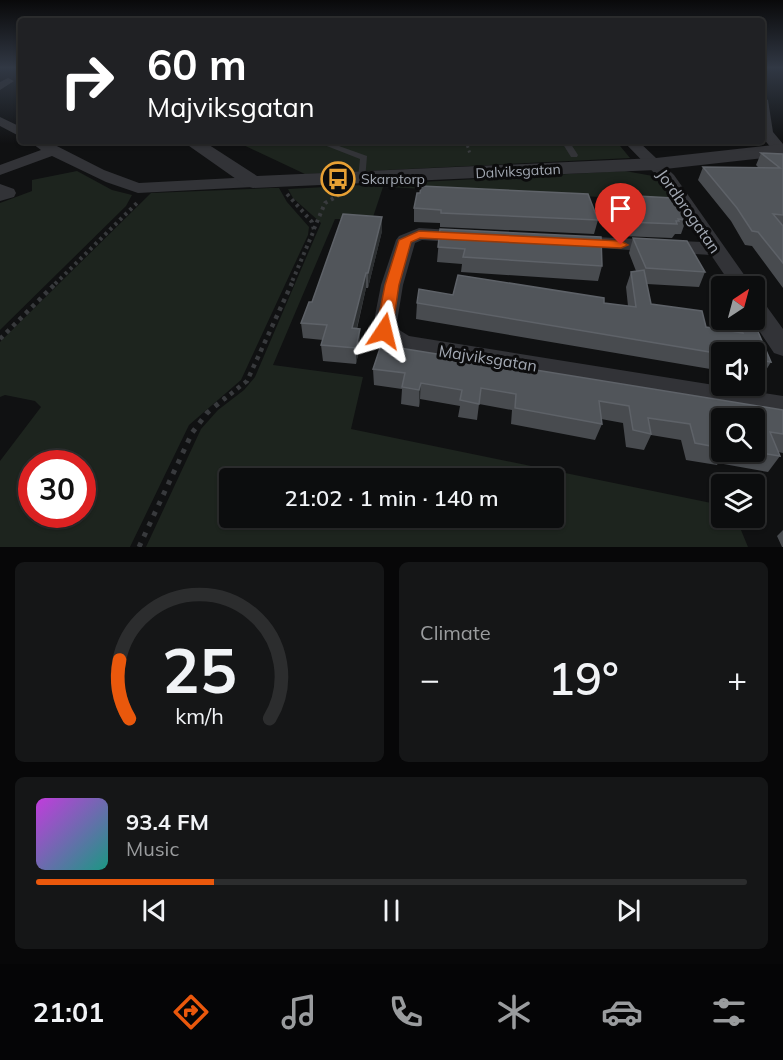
<!DOCTYPE html>
<meta charset="utf-8">
<style>
:root{--surface:#0c0d0e;--page:#151617;--text:#f1f3f6;--muted:#9a9c9e;--line:#2c2d2e;--accent:#ea580c}
body{margin:0;font-family:Mulish,sans-serif;background:var(--page);color:var(--text);height:100vh;display:flex;flex-direction:column;font-size:22px;white-space:nowrap}
*{box-sizing:border-box;margin:0}
p{font-size:20px;color:var(--muted)}
.icon{flex:none;width:33px;height:33px;fill:none;stroke:currentColor;stroke-width:2;stroke-linecap:round;stroke-linejoin:round}
.map{position:relative;height:547px;overflow:hidden}
.sheet{display:flex;flex-direction:column;gap:15px;padding:15px;background:#070708;flex:1}
.sheet>*{flex:none}
.banner{position:absolute;left:18px;top:18px;width:747px;height:126px;border-radius:6px;box-shadow:0 2px 4px #0004,0 0 0 2px var(--line);background:#202124;color:#fff;overflow:hidden}
.needle{width:39px;rotate:36deg}
.controls{position:absolute;left:711px;top:276px;display:grid;gap:12px}
.controls a{display:grid;place-items:center;width:54px;height:54px;border-radius:6px;background:var(--surface);box-shadow:0 2px 4px #0004,0 0 0 2px var(--line);font-size:30px}
.speed{position:absolute;left:18px;top:450px;display:flex;gap:12px;font-size:30px;font-weight:700;text-align:center}
.speed>*{display:grid;place-content:center;width:78px;height:78px;border-radius:50%;background:var(--surface);box-shadow:0 2px 4px #0004,0 0 0 2px var(--line);line-height:1}
.speed .limit{border:9px solid #d22;background:#fff;color:#111}
.pin{position:absolute;display:grid;place-items:center;width:51px;height:51px;color:#fff;margin:-62px -26px;border-radius:50% 50% 50% 0;rotate:-45deg;box-shadow:0 0 6px #0007}
.pin .icon{rotate:45deg}
.me{position:absolute;width:66px;margin:-33px;rotate:10deg;stroke-linejoin:round;filter:drop-shadow(0 0 4px #0008)}
.turn{display:flex;align-items:center;gap:21px;height:126px;padding:0 30px;font-size:27px}
.turn .icon{width:78px;height:78px;stroke-width:2.5}
.turn b{display:block;font-size:42px;line-height:51px}
.big{font-size:45px;font-weight:600;line-height:1.1}
.sheet .widget{flex:1;display:flex;flex-direction:column;justify-content:center;gap:9px;min-width:0;padding:0 21px;border-radius:9px;background:var(--page)}
.sheet .dial{align-items:center;gap:0}
.dial svg{height:156px;overflow:visible;fill:none;stroke:var(--line);stroke-width:7;stroke-linecap:round;text-anchor:middle}
.dial text{fill:var(--text);stroke:none}
.song{display:flex;align-items:center;gap:18px}
.cover{width:72px;height:72px;border-radius:9px;background:linear-gradient(135deg,hsl(290 70% 55%),hsl(170 70% 35%))}
.played{height:6px;border-radius:3px;background:linear-gradient(90deg,var(--accent) 25%,var(--line) 25%)}
.keys{display:flex;justify-content:space-around;direction:ltr}
.heat{display:flex;justify-content:space-between;align-items:center;font-size:33px;direction:ltr}
.sheet .tiles{flex:1;display:grid;gap:15px;grid-template-columns:1fr 1fr}
.widget:last-child{grid-column:span 2}
.trip{position:absolute;left:219px;top:468px;width:345px;height:60px;border-radius:6px;background:var(--surface);box-shadow:0 2px 4px #0004,0 0 0 2px var(--line);font-weight:600;line-height:60px;text-align:center}
.dock{display:flex;height:96px;justify-content:space-around;align-items:center;background:#050506;color:var(--muted)}
.dock .icon{width:42px;height:42px}
.dock .active{color:var(--accent)}
.dock b{font-size:27px;color:var(--text)}
.map>svg:first-child{display:block}
</style>
<div class="map">
<svg width="783" height="547" viewBox="0 0 783 547">
<rect width="100%" height="100%" fill="#101112"/>
<path fill="#1d241e" fill-rule="evenodd" d="M235,141h381l14,17 -325,16z
M77,171l35,19 20,5 -6,11 -126,124v-127l32,-12v-11z
M625,171l28,5 20,21 -7,3 -283,-13 -11,33 -37,-1 -62,146 90,12 -12,52 370,76 1,13h14l12,29h-602l55,-118 17,-19 26,-20 11,-13 66,-154 -28,-25 -5,-9zM230,478h324v40h-324z
M271,188h8l8,14 22,25 -1,8 -67,145 -52,45 -59,122h-130v-86l41,-54 -6,-6 -30,-6 -5,2v-55l151,-149zM32,464h50v50h-50z"/>
<g fill="none" stroke-linecap="round" stroke-linejoin="round">
<path stroke="#383a3d" stroke-width="3" stroke-dasharray="2 3" stroke-linecap="butt" d="M466,141l4,13"/>
<path stroke="#383a3d" stroke-width="4" stroke-dasharray="3 4" stroke-linecap="butt" d="M287,194l25,28 2,8 -23,54
M314,229l11,-26 16,-9
M55,284l83,-82"/>
<path stroke="#383a3d" stroke-width="4.5" stroke-dasharray="4 5" stroke-linecap="butt" d="M0,339l56,-56
M223,400l24,-19 45,-98"/>
<path stroke="#383a3d" stroke-width="5" stroke-dasharray="4.5 7" stroke-linecap="butt" d="M139,547l53,-114 15,-20 18,-15"/>
<path fill="#323337" fill-rule="evenodd" d="M314,141h11l42,15 -2,24h-6l-1,-2 2,-19z
M561,141h8l9,14 -1,2h-6z"/>
<path fill="#323337" fill-rule="evenodd" d="M8,78l6,3 -14,9v-8z
M762,96l6,4 5,32 10,12v13l-5,-1 -16,-19z
M0,117l21,10v10l-21,-11z
M29,141h18l57,29 35,13 114,-6 8,5 -8,5 -115,6 -32,-11 -54,-26 -52,19v-10l41,-15z
M623,141h15l36,34 78,111h-20l-21,-31 -145,-9 -3,-4 3,-4 7,-2 129,6 -40,-61z
M0,184l14,5 2,4 -2,4 -14,4z
M419,228l48,3 7,2 3,4 -3,4 -7,2 -45,-3 -7,3 -12,42 -7,43 13,8 374,60v22l-389,-68 -18,-13 -4,-6 9,-46 15,-45 3,-4z
M754,298l8,2 21,29v27l-9,-3 -22,-33h2z"/>
<path fill="#323337" fill-rule="evenodd" d="M182,141h21l54,35 399,-18 127,-14v12l-127,14 -403,18 -7,-2z"/>
</g>
<path fill="#484b4f" fill-rule="evenodd" d="M761,153l22,1v134l-31,-42 -7,-1 -14,-24 -33,-41 5,-13 56,1 -3,-3z
M619,195l67,25 -5,14h-6l-3,4 -51,-2 -6,-27z
M414,208l184,12 -4,14 -154,-7v-4l-26,-1z
M382,217v14l-14,57h-2l-9,41h3v16l-4,19 -33,-3 -2,-16 2,-5 -20,-2 -2,-15 11,-21z
M440,229l162,37 -4,15 -137,-9 1,-8 -25,-2z
M633,238l72,34 -6,15 -52,-3 4,20 55,23 22,4 -4,-11h29l18,42 -10,16 -7,-1v-25h-32v19l-306,-52 1,-16 36,-8 151,8 24,3 -2,-19 5,-15 5,-1 -7,-18z
M722,290v23l-5,-13z
M373,369l410,41v43l-5,-1 2,4 -12,16 -50,-9 -1,2 -31,-5 -5,-20 -30,-5 -7,15 -18,-3 -3,-24 -22,-4 1,5 -7,16 -84,-16 1,-14 -33,-6 -2,16 -19,-3 2,-11 -40,-7 -1,8 -18,-3 1,-15 -28,-4zM722,418l32,34h-32z
M783,530v17h-1l-5,-11z"/>
<path fill="#2d3032" d="M382,217v14l-14,57v-15z
M366,273v15l-13,56 -1,-16z
M360,329v16l-4,19v-16z
M421,383l-1,16 -1,8v-17z"/>
<path fill="#51555a" stroke="#5e6268" stroke-width="1.5" d="M761,153l22,1v61l-10,-1 10,12v37l-25,-31 -6,-1 -15,-23 -34,-41 77,1z
M421,186l167,8 10,26 -157,-7v-3l-27,-2 3,-15h3z
M619,195l54,3 13,22 -8,-1 1,2h-3l1,3 -51,-2z
M343,214l39,3 -14,56h-2l-14,55 8,1 -4,19 -35,-3 6,-20 -26,-2 8,-21h3z
M440,229l161,8 1,29 -139,-9 2,-8 -27,-2z
M633,238l54,3 18,31 -59,-4z
M644,270l7,34 51,7 4,16 37,6 -5,-13h15l18,42 -17,-3v-7h-32v2l-305,-51 2,-14 34,6 5,-20 146,23v5l32,4 -5,-35z
M737,280l3,6h-15l-1,-1z
M381,345l402,65v24l-13,-2 10,24 -26,-4v-34h-32v30l-27,-5 -5,-19 -42,-6 3,16 -18,-4 -4,-24 -30,-5 3,23 -87,-16 1,-14 -35,-6 -2,16 -19,-4 2,-10 -41,-7 -2,7 -17,-3 3,-14 -32,-4z"/>
<linearGradient id="sky" x2="0" y2="1"><stop stop-color="#09090a"/><stop offset="0.47" stop-color="#313844"/><stop offset="1" stop-color="#313844" stop-opacity="0"/></linearGradient>
<rect width="783" height="144" fill="url(#sky)"/>
<path fill="#ea580c" stroke="#983908" stroke-width="1.5" d="M419,231l202,10 7,4 -7,3 -201,-10 -9,4 -12,43 -7,46 -3,4h-11l-2,-4 9,-46 14,-45z"/>
<defs>
<symbol id="bus-ring" viewBox="-11 -11 22 22"><circle r="9.5" fill="#0c0c0d" stroke="#e7a034" stroke-width="1.5"/><path d="M-5-6H5V4H4V6H2V4H-2V6H-4V4H-5ZM-3.5-4V0h7V-4ZM-3.5 1.2v1.5H-2V1.2ZM2 1.2v1.5H3.5V1.2Z" fill="#e7a034"/></symbol>
</defs>
<g fill-rule="evenodd">
<use href="#bus-ring" x="319" y="160" width="38" height="38"/>
</g>
<g text-anchor="middle" dominant-baseline="central" stroke-width="6" stroke-linejoin="round" paint-order="stroke">
<g font-size="14" fill="#a2a8b2" stroke="#0c0c0d">
<text transform="translate(518 171) rotate(-3)">Dalviksgatan</text>
</g>
<g font-size="14" fill="#a2a8b2" stroke="#0c0c0d" text-anchor="start">
<text x="361" y="179">Skarptorp</text>
</g>
<g font-size="16" fill="#a2a8b2" stroke="#0c0c0d">
<text transform="translate(689 211) rotate(55)">Jordbrogatan</text>
<text transform="translate(488 358) rotate(9)">Majviksgatan</text>
</g>
</g>
</svg>
<div class="controls">
<a><svg class="needle" viewBox="-14 -14 28 28"><path d="M0-13l5 13h-10z" fill="#e53935"/><path d="M0 13l5-13h-10z" fill="#9a9c9e"/></svg></a>
<a><svg class="icon" aria-label="sound" viewBox="0 0 24 24"><path d="M4 9h4l5-4v14l-5-4H4zM17 9q2 3 0 6"/></svg></a>
<a><svg class="icon" aria-label="search" viewBox="0 0 24 24"><circle cx="10" cy="10" r="6"/><path d="M15 15l6 6"/></svg></a>
<a><svg class="icon" aria-label="layers" viewBox="0 0 24 24"><path d="M12 4l9 5-9 5-9-5zM3 14l9 5 9-5"/></svg></a>
</div>
<div class="speed"><div class="limit">30</div></div>
<div class="pin" style="left:621px;top:245px;background:#d93025"><svg class="icon" aria-label="arrive" viewBox="0 0 24 24"><path d="M6 21V4h12l-3 4 3 4H6"/></svg></div>
<svg class="me" style="left:384px;top:331px" viewBox="-20 -20 40 40"><path d="M0-17L14 15 0 8-14 15z" fill="#ea580c" stroke="#fff" stroke-width="4"/></svg>
<div class="trip">21:02 · 1 min · 140 m</div>
<div class="banner">
<div class="turn"><svg class="icon" aria-label="right" viewBox="0 0 24 24"><path d="M7 20v-9h11M14 6l5 5-5 5"/></svg><div><b>60 m</b>Majviksgatan</div></div>
</div>
</div>
<section class="sheet">
<div class="tiles">
<div class="widget dial"><svg viewBox="0 0 100 80">
<path d="M14 69A42 42 0 1 1 86 69"/>
<path d="M14 69A42 42 0 0 1 9 39" stroke="#ea580c"/>
<text x="50" y="56" font-size="32" font-weight="700">25</text>
<text x="50" y="72" font-size="11">km/h</text>
</svg></div>
<div class="widget"><p>Climate</p>
<div class="heat"><a>−</a><b class="big">19°</b><a>+</a></div>
</div>
<div class="widget">
<div class="song"><i class="cover"></i><div><b>93.4 FM</b><p>Music</p></div></div>
<div class="played"></div>
<div class="keys"><svg class="icon" aria-label="previous" viewBox="0 0 24 24"><path d="M18 5L8 12l10 7zM5 5v14"/></svg><svg class="icon" aria-label="pause" viewBox="0 0 24 24"><path d="M8 5v14M16 5v14"/></svg><svg class="icon" aria-label="next" viewBox="0 0 24 24"><path d="M6 5l10 7-10 7zM19 5v14"/></svg></div>
</div>
</div>
</section>
<nav class="dock">
<b>21:01</b>
<svg class="icon active" aria-label="directions" viewBox="0 0 24 24"><path d="M12 3l9 9-9 9-9-9zM9 14v-3h6M13 9l2 2-2 2"/></svg>
<svg class="icon" aria-label="music" viewBox="0 0 24 24"><path d="M9 18V5l10-2v13"/><circle cx="6" cy="18" r="3"/><circle cx="16" cy="16" r="3"/></svg>
<svg class="icon" aria-label="phone" viewBox="0 0 24 24"><path d="M5 4h4l2 5-3 2q2 4 5 5l2-3 5 2v4C11 20 4 13 5 4z"/></svg>
<svg class="icon" aria-label="climate" viewBox="0 0 24 24"><path d="M12 3v18M4 7l16 10M4 17L20 7"/></svg>
<svg class="icon" aria-label="car" viewBox="0 0 24 24"><path d="M5 17H2v-5l4-1 3-4h7l3 4 3 1v5h-3M9 17h6M6 11h13"/><circle cx="7" cy="17" r="2"/><circle cx="17" cy="17" r="2"/></svg>
<svg class="icon" aria-label="filters" viewBox="0 0 24 24"><path d="M4 7h16M4 17h16"/><circle cx="9" cy="7" r="2"/><circle cx="15" cy="17" r="2"/></svg>
</nav>
